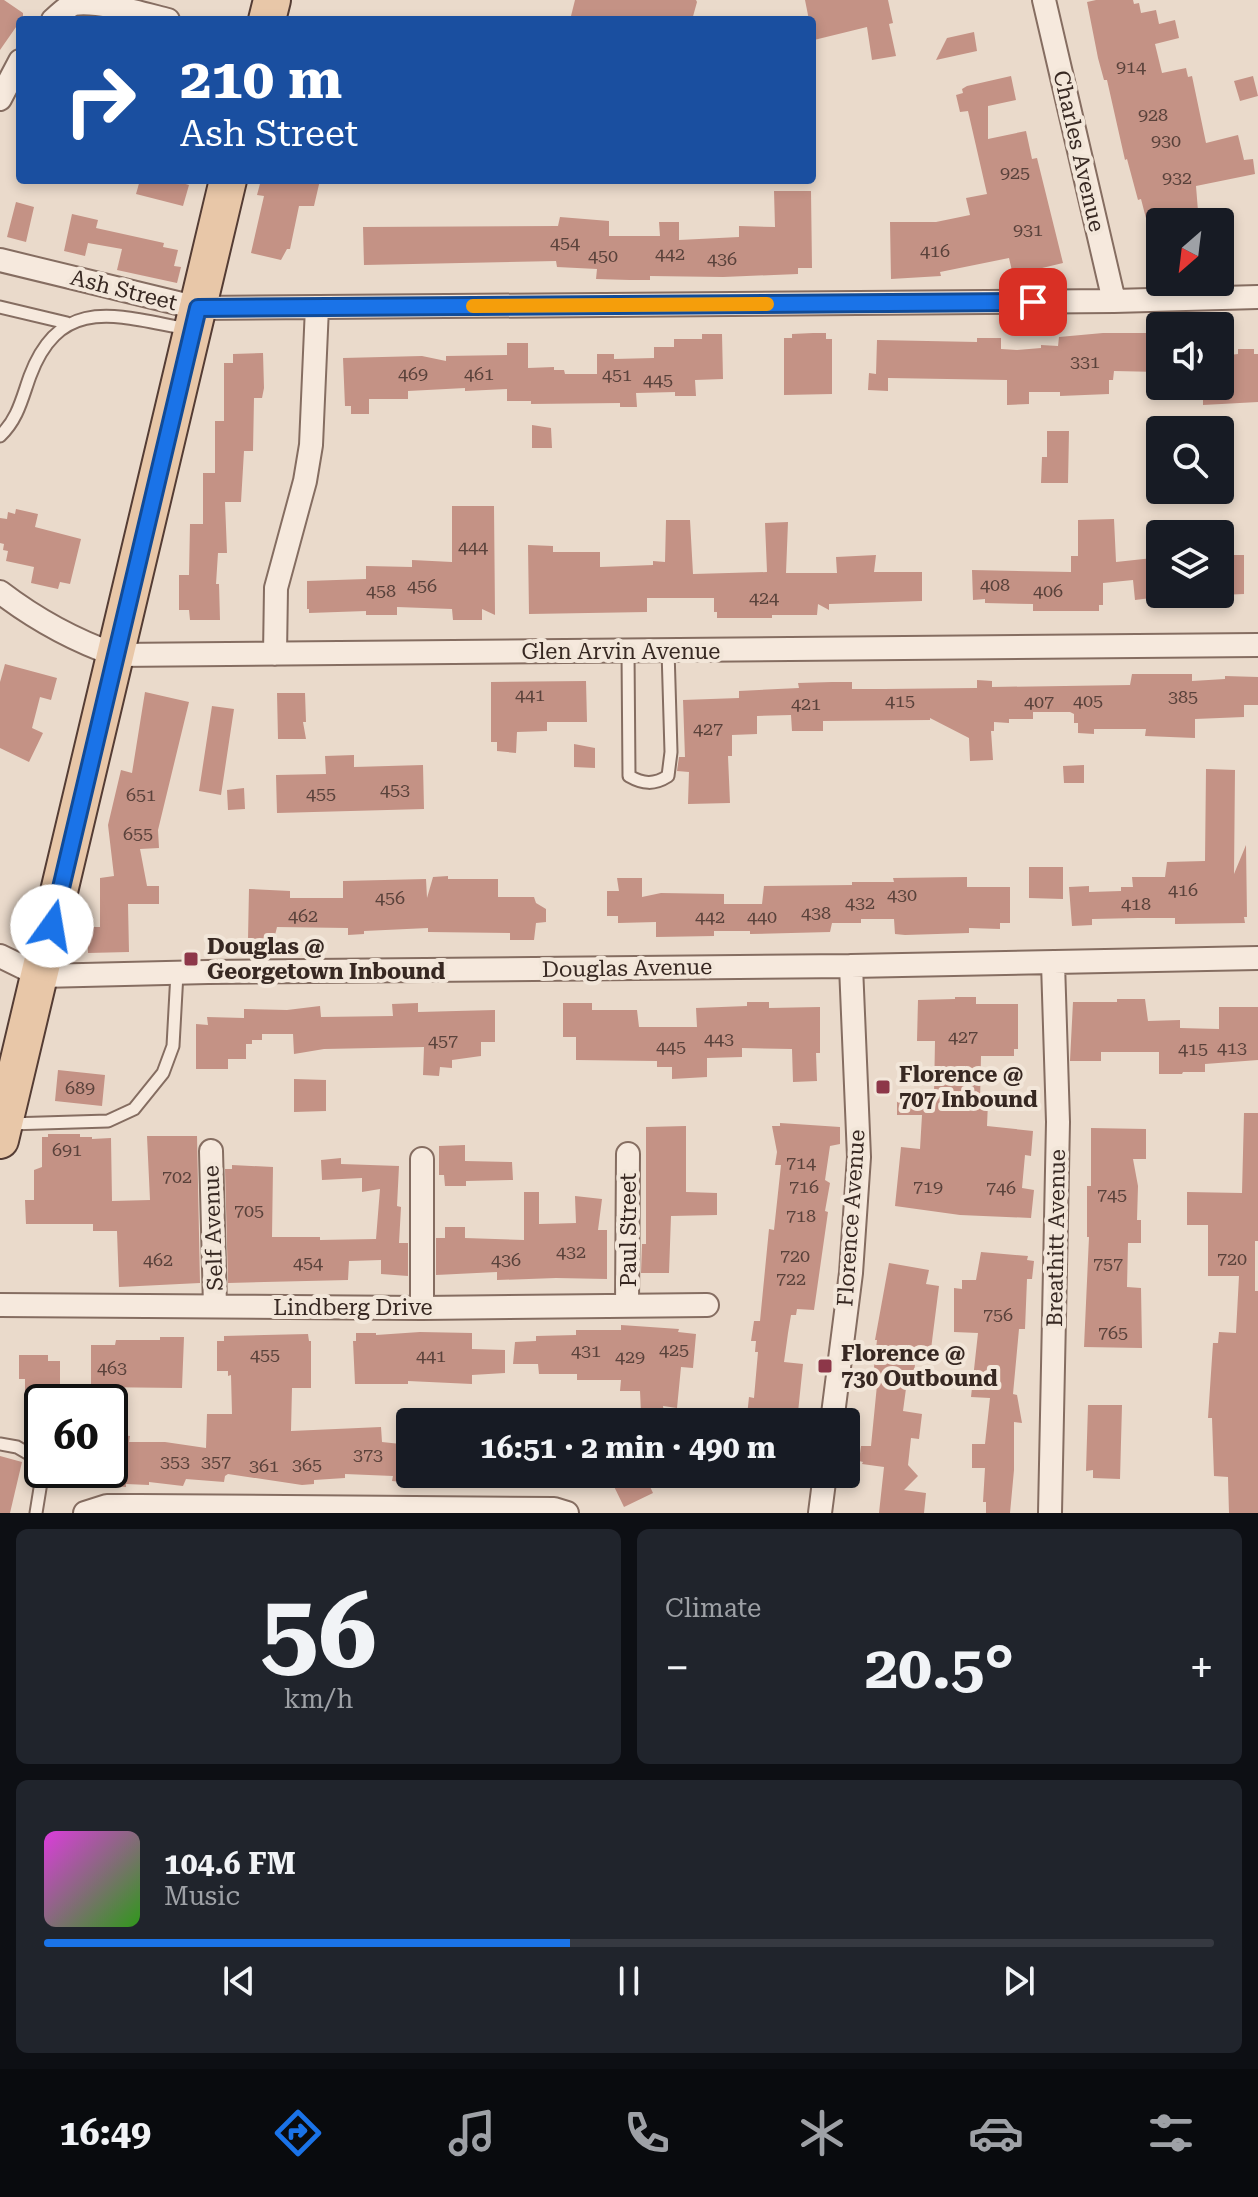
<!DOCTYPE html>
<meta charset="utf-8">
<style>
:root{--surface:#171b24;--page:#20242c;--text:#f1f3f6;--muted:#9ea1a6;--line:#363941;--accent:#1a73e8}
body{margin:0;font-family:"Roboto Serif",serif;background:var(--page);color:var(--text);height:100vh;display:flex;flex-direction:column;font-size:30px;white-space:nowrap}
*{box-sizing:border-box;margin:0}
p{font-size:26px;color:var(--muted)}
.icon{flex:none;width:44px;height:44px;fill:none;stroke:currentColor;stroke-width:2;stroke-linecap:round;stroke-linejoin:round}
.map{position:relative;height:1513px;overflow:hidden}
.sheet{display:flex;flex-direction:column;gap:16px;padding:16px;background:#0d0f14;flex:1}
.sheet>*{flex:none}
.guide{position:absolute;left:16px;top:16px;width:800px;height:168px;border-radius:8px;box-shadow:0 4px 12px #0003;background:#1a4fa0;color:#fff;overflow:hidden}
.needle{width:52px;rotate:208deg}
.controls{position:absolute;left:1146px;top:208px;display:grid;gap:16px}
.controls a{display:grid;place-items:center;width:88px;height:88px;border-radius:8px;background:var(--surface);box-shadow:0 4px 12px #0003;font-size:40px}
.speed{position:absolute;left:24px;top:1384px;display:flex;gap:16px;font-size:40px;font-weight:700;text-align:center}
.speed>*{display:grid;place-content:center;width:104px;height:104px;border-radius:50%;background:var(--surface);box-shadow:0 4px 12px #0003;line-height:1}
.speed .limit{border:4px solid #111;border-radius:12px;background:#fff;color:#111}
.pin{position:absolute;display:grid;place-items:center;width:68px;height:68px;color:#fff;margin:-34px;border-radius:16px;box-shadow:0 4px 12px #0006}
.me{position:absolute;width:88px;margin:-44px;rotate:13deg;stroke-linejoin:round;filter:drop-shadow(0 0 6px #0008)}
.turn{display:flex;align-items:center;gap:28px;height:168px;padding:0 32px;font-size:36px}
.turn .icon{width:104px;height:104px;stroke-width:2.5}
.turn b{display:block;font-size:56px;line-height:68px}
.big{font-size:60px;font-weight:700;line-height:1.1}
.sheet .tile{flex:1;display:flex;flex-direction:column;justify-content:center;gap:12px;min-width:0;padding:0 28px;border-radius:12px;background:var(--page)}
.sheet .dial{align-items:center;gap:0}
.dial b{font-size:104px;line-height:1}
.song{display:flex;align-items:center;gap:24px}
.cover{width:96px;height:96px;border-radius:12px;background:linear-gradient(135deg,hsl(300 70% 55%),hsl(110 70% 35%))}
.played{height:8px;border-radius:4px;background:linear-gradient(90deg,var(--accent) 45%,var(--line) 45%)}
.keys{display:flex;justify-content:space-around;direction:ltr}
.heat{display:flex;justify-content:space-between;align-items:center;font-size:44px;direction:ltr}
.sheet .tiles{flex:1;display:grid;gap:16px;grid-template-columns:1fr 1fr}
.tile:last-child{grid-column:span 2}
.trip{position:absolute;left:396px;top:1408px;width:464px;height:80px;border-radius:8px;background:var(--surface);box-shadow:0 4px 12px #0003;font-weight:700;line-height:80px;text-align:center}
.dock{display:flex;height:128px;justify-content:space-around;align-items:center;background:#090b0e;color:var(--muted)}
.dock .icon{width:56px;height:56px}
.dock .active{color:var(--accent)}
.dock b{font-size:36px;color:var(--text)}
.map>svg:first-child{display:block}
</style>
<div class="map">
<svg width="1258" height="1513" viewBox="0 0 1258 1513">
<rect width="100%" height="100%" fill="#eadacb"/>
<path fill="#c49285" d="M0,0h4l19,13v4l-23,33z
M575,0h121l1,2 -5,18h-122z
M805,0h83l5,23 -4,1 7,32 -24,4 -5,-33 -53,13 -2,-20h-3z
M1096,0h37l1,4 5,-1 2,10 15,-3 3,14 16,-4 4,18 -24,6 7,29 24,-5 2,9 4,-1 14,67 32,-8 6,25 9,-1 2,15 -59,12 2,25 -4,1 2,10h-49l-6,-23 -3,1 -11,-41 -2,1 -18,-80h-3l-6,-22 -11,-56z
M974,32l3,19 -41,9 11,-22z
M1011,76l5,24 -28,6v33l38,-8 6,28 5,-1 26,105 -50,12 -4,-17 -69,14 1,4 -50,3 -1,-57h46l34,-7 -4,-17 21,-4 -19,-83 -8,1 -4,-17 7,-2 -1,-4 5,-3z
M1253,76l5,20 -18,5 -6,-20z
M140,180h32l17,5 -6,21 -47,-12z
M261,180h59l-6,26h-15l-9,43h-3l-6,11 -30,-7 13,-57 -7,-1z
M774,191h37l1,77h-14v6l-75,3 -73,-1v4h-20l-34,-1 1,-10 -40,-2 -1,-6 -192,4 -1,-38 195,-1 2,-9 49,4v15h51l-1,-14h20v18l60,-3v-11l36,1z
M16,202l18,5 -8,35 -19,-5z
M72,214l26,6 -2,8 68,15 -1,4 15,3 -4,16 7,1 -4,16 -60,-13 5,-21 -34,-6 -3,13 -21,-5z
M813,333h13v6h6v55l-48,1v-57h8v-4z
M1103,333h57v39l-46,-1 -1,9h-4v14l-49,2v-4h-31v12l-22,1v-25l-119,-2v13l-20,-1 1,-17 7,1 1,-34 100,2v-4h24v11l16,1 24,-2v-3l17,1 1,-9z
M702,334h20l1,45 -28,1 1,16h-21v-4l-39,1 1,14h-17v-4l-89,1v-3h-24v-12l-42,2v-3l-57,3v8h-39v15h-18v-8h-6l-2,-48 79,-2 24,5v-5l61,-1v-12h21v25l26,-1v3h10l1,4h32v-20h17v5l40,-1v-11h20v-8h28z
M1238,349h16v5h4v48l-55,3v-19h17v-30l18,-2z
M263,353l1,35 -2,10h-8l-1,53h-9l-3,51h-16l2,51h-9l-2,31h3l1,36h-30l-1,-10h-10v-35h10l1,-51h13v-51h12v-52h9v-58h9v-9z
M532,425l19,3 1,20h-20z
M1047,431h22l-1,52h-27l1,-26h5z
M452,506h42l1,109 -13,-6v11h-29l-1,-11 -55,-2v8h-31v-4l-57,2v-4h-2v-28l59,-2v-13l46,1v-7l40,2z
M16,509l22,5 -3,13 46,12 -11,45 -10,-2 -2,7 -27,-6 3,-16 -28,-6 2,-10 -5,-1 1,-6 -4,-1v-25l7,1 1,-7 7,2z
M1114,519l2,43 37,-4 6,39 -24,3 -2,-20 -30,3v22h-4v6h-66v-7l-48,-1v-4l-12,1 -1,-30 99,2v-16h7v-36z
M666,520h24l3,54 74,-2 -2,-49 23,-1 -2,51h51l-1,-16 40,-2 -2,17h48v29l-93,3v6l-11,-6 -1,11h-45v3h-55v-6h-3v-14h-67v14l-118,2 -1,-69 25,1v6h47v15l53,-2v-4l12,1z
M1220,555h24v39l-24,1z
M5,664l52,14 -6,22 -11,-3 -8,31 11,5 -14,29 -29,-14v-66z
M1132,674h60v7l33,-2v-3l33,1v28h-14v12l-49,2v19l-50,-2 1,-7h-52v5l-16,-1v-10h-4v-9l-4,-2h-37v7h-24v4l-15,-1v9h-3l2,29 -23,1 -1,-23 -39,-20v2l-107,1v10h-31l-1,-16 -34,1v18l-25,1v21h-4l2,47 -42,1 1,-32 -12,-1 2,-14h6l-2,-57 56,-2v-7l60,-3 -1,-5 34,-1h20v7h32l93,-1v-8l15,1v6l138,-2z
M586,681l1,41h-40v9l-30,1 -1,21 -19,-2v-9h-6v-60z
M145,692l44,10 -31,128 1,18 -19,1 7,37h12v18h-31l1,48 -41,1v-26h12v-49l14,-2 -6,-51 13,-55 11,3z
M277,693h28l1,29h-3l3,17h-28z
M212,706l22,3 -13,86 -22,-4z
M574,744l21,4v20l-21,-1z
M354,755v12l69,-2 1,44 -147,4 -1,-38 50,-1 -1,-18z
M1084,765v18h-20l-1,-17z
M1206,769l29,1 -1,104 12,-29 1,72h-3l1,6 -70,1v-6h-37l-46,1v6l-20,1 -3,-39 20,-1v6l32,-1v-4h12l-1,-10h33l2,-15 38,-1z
M244,788l1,21 -17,1 -1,-20z
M1029,867h34v32l-34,-1z
M448,876v3h50v18h36l2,6 10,6v13l-10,1 -2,17h-24v-7l-82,-1v-4l-64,3v3l-16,1v-7l-71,-1 -3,12h-26l1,-50 41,2v7h53v-17l83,-2 1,19 6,-21z
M967,877v10h43v36h-10v6l-31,-1v5l-64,2 -10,-1 -1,-15h-33v4h-29l-2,9 -80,2v-3h-36v5l-58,1v-15l-38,1v-7h-11v-25h12l-2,-13h25v19l19,-4 63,1v10h38l2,-18 88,-1v-3h42l-1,-4z
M955,997h21v7h42v45h-4v7h-33l-1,46h8l-1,24 46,5 -2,25 -6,-1 -3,33 12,2 -3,28 -71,-3 -65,-9 6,-59 19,2 2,-34h-25v-20h37l1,-54h-18l1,-41 37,-1z
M1117,999h28l3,22 32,-1v8l39,1v-22h39v53l-53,4v8h-22l-1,2h-23v-22h-58v9h-31l3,-59h44z
M747,1002h22v6l51,-1v46h-4l1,28 -24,1 -1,-33 -50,-1v9l-35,1v19l-35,2v-12h-15v-6l-81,-1v-23h-13v-34h29v7h45l2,17h58l-1,-19 51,-2z
M418,1003v9l77,-2v32h-14v14l-29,4v8l-12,-1 -1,9 -16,-1 1,-28 -100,2 -30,5 -1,-20h-31v6h-10v4h-6v15h-18v10h-32v-45l12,1 -1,-8 37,1v-9l43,1 33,-4 1,11 72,-1 -1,-12z
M58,1070l47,5 -3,31 -47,-5z
M294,1079l32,1v31l-32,1z
M1244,1113h14v128h-3v50h3v222h-29l-1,-36 -14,-1 -2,-58h-4l5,-75h5l1,-11 17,1 3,-57h-31v-51h-21v-33l55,1z
M780,1123l60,4v17l-10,2 -5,34 5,3 -5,28 3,1 -14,98 -17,-1 -1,6h-5l-3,18 -4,29 19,2 -6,58h-27l-23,-6 2,-19 5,1 4,-46h-3l1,-11h-5l3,-20h6l9,-92 5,1 7,-65h-6l2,-13 -5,-26h8z
M686,1126v66l31,1v22l-46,1 -2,57h-28l1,-29h4v-117z
M1091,1128l55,1v30h-13l5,27 -1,34h4v23h-13l-1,44 14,1 1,60 -58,-1 5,-110h-2v-51h4z
M48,1134h32v3h12v2l19,-1 1,63 38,-1 -3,-64h50l3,147 -81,4 -2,-56h-24v-7h-67l-1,-24h9v-30l8,-3v-30h6z
M465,1145v16l47,1 1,18 -47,1v5h-21l-1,-11h-5v-29z
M341,1158v6l58,2 -2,40 4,1 -2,36h9v33l-27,-2v-14l-32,1 -1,19 -120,3 -3,-114h7v-4l41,2 -1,70h48v3l56,-1 4,-50 -18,3v-14l-40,2 -1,-20z
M524,1192h15v32l37,-1 -1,-27 27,3 -4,31h9v49l-51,-1 -59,2v-8l-61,3v-37h9v-11h20v11l59,2z
M981,1252l47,4 -1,4 7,1 -2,18h-5l-2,50h-6l-6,65 4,1 5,28 -8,-1v48l-4,43h-24v-11h-3l2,-34h-13v-24h13l5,-46 -19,-1 7,-64 -24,-1v-44l8,1v-9h14z
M889,1263l40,7 -3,14 13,2 -8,63 -14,-2 -4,35 -6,-1 -4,30 19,3 -3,25 -8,-1 -3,27 10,11 -14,14 22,3 -2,20h-45l5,-46 -22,-3 1,-2 -4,-1 2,-15h10l6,-61h-5l5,-45h-2z
M621,1325l58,4 -1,3 18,2 -3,34 -12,-1 -4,41 -14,-2 1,6 -23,1 -1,-22h-20l1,-11h-44v-6h-38l-1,-10h-25l2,-22 21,-1v-5l40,-1v-5h45z
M420,1332l52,1v16l33,1v23l-33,2v9l-64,-3v3h-53l-2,-43h3v-8h20v2z
M308,1334l1,7h2v47h-19l-1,43 90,-4 1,15 28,3v38l-18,-2 1,-5 -48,-2v4l-31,2v4l-12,1 -74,-11 -3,2 -1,6 -38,-3 -3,7 -34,-4v3l-23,-1v3l-16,-1v-52l20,2 -1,6h36l41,6 1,-34h25l-1,-39 -3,1v-5h-11v-30h7v-5z
M160,1337h24l-2,51 -91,-1v-42h24l1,-5h44z
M19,1355h29v6h12v31h-35v-13h-6z
M1088,1405h34l-2,74 -27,-1v-8l-7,1z
M0,1456l22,6 -12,51h-10z
M608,1474h36l9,19 -29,14z"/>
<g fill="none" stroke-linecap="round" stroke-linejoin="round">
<defs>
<path id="service" d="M0,307l67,16
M0,436c18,-17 22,-38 30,-60 31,-83 90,-59 158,-47
M628,651l1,125c14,8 25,9 39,0l3,-24 -3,-102
M9,1124l99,-3 26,-12 29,-36 10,-27 4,-73
M0,1444l17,3 19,11 6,18 -6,37"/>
<path id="minor" d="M1044,0l70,301
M53,20c6,-5 13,-13 21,-16 23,-4 70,10 94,16
M0,99l20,-38
M0,260l198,48 916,-7 144,-4
M0,592c34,26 76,49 116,63l1142,-10
M275,654l1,-66 29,-107 6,-36 6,-138
M0,956l41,20 167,-4 643,-6 407,-8
M211,1151l4,155
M0,1305l422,3 285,-3
M627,1306l1,-152
M422,1308v-149
M832,1422l19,-149 8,-116 -8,-191
M85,1513l22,-7h32l415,3 13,4
M820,1513l5,-39
M1050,1513l8,-391 -5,-159"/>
<path id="primary" d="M267,20l5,-20
M0,1140l228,-960"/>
</defs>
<use href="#service" stroke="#856d61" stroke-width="15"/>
<use href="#minor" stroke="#856d61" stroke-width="26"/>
<use href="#primary" stroke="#543c34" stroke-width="40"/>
<use href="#service" stroke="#f6e9dd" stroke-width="11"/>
<use href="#minor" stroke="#f6e9dd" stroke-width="22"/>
<use href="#primary" stroke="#e8c7a8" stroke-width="36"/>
</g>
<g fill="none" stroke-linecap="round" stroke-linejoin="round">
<defs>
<path id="route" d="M52,926l146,-618 835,-6"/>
</defs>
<use href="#route" stroke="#114b97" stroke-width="20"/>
<use href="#route" stroke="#1a73e8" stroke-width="14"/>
<path stroke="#f59e0b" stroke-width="14" d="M473,306l294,-2"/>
</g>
<g fill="#8d3749" stroke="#f2e6d9" stroke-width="3">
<rect x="183" y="951" width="16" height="16" rx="4"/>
<rect x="875" y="1079" width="16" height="16" rx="4"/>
<rect x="817" y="1358" width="16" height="16" rx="4"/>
</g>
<g text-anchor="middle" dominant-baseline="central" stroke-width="8" stroke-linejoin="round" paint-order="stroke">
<g font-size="18" fill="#5a423b">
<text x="1131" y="66">914</text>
<text x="1153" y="114">928</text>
<text x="1166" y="140">930</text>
<text x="1015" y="172">925</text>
<text x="1177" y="177">932</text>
<text x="1028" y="229">931</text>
<text x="565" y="242">454</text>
<text x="935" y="250">416</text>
<text x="670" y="253">442</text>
<text x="603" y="255">450</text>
<text x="722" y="258">436</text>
<text x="1085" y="361">331</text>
<text x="413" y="373">469</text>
<text x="479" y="373">461</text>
<text x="617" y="374">451</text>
<text x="658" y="379">445</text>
<text x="473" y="546">444</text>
<text x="995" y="584">408</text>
<text x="422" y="585">456</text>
<text x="381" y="590">458</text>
<text x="1048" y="590">406</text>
<text x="764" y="597">424</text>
<text x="530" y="694">441</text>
<text x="1183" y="696">385</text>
<text x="900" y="700">415</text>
<text x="1088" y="700">405</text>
<text x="1039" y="701">407</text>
<text x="806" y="703">421</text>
<text x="708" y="728">427</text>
<text x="395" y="789">453</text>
<text x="321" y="793">455</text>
<text x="141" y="794">651</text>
<text x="138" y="833">655</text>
<text x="1183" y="889">416</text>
<text x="902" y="894">430</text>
<text x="390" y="897">456</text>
<text x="860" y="902">432</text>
<text x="1136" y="903">418</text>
<text x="816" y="912">438</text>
<text x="303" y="915">462</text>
<text x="710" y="916">442</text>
<text x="762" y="916">440</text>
<text x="963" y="1036">427</text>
<text x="719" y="1038">443</text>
<text x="443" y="1040">457</text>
<text x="671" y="1046">445</text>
<text x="1232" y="1047">413</text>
<text x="1193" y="1048">415</text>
<text x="80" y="1087">689</text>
<text x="67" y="1149">691</text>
<text x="801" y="1162">714</text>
<text x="177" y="1176">702</text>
<text x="804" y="1186">716</text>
<text x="928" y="1186">719</text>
<text x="1001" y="1187">746</text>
<text x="1112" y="1194">745</text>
<text x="249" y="1210">705</text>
<text x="801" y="1215">718</text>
<text x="571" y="1251">432</text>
<text x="795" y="1255">720</text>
<text x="1232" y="1258">720</text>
<text x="158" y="1259">462</text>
<text x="506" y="1259">436</text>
<text x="308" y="1262">454</text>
<text x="1108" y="1263">757</text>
<text x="791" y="1278">722</text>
<text x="998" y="1314">756</text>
<text x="1113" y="1332">765</text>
<text x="674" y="1349">425</text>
<text x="586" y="1350">431</text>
<text x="265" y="1354">455</text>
<text x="431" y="1355">441</text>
<text x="630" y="1356">429</text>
<text x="112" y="1367">463</text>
<text x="368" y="1454">373</text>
<text x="175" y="1461">353</text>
<text x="216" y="1461">357</text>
<text x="307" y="1464">365</text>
<text x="264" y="1465">361</text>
</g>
<g font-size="22" fill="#372822" stroke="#f2e6d9">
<text transform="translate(1079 151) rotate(77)">Charles Avenue</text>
<text transform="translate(124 290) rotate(14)">Ash Street</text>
<text x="621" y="651">Glen Arvin Avenue</text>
<text transform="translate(627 968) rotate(-1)">Douglas Avenue</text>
<text transform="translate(851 1218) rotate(-86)">Florence Avenue</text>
<text transform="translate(213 1228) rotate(-92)">Self Avenue</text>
<text transform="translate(628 1230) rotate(-90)">Paul Street</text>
<text transform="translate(1056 1238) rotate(-89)">Breathitt Avenue</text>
<text x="353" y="1307">Lindberg Drive</text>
</g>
<g font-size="22" font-weight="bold" fill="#372822" stroke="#f2e6d9" text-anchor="start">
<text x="207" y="946">Douglas @<tspan x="207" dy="25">Georgetown Inbound</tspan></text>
<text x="899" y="1074">Florence @<tspan x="899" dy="25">707 Inbound</tspan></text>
<text x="841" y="1353">Florence @<tspan x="841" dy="25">730 Outbound</tspan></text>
</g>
</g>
</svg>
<div class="controls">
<a><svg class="needle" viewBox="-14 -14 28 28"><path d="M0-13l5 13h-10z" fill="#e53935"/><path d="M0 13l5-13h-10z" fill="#9ea1a6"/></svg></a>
<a><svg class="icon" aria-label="sound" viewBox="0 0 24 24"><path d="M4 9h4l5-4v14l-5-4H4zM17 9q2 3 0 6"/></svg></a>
<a><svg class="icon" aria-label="search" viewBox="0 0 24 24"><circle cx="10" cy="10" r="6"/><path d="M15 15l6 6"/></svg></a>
<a><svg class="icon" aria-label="layers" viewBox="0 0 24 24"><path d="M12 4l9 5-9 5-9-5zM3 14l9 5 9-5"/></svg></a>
</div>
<div class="speed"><div class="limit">60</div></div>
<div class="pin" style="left:1033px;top:302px;background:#d93025"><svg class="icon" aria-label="arrive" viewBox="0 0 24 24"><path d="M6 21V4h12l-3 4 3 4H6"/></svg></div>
<svg class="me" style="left:52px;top:926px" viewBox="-20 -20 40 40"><circle r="19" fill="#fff"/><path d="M0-13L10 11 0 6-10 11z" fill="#1a73e8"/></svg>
<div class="trip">16:51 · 2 min · 490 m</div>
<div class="guide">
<div class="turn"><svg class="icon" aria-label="right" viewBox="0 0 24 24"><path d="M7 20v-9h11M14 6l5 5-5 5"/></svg><div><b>210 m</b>Ash Street</div></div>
</div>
</div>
<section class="sheet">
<div class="tiles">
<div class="tile dial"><b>56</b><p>km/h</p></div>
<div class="tile"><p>Climate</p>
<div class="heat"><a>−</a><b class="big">20.5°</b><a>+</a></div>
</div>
<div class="tile">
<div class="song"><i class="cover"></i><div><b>104.6 FM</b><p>Music</p></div></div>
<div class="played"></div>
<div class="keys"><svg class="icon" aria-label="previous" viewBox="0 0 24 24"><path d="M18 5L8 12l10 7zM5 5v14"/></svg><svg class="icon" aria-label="pause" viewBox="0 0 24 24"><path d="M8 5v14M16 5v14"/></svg><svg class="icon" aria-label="next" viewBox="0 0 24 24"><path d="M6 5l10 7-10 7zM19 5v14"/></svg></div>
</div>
</div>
</section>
<nav class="dock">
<b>16:49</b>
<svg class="icon active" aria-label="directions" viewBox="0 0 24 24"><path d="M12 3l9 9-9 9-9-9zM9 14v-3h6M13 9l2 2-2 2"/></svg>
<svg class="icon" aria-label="music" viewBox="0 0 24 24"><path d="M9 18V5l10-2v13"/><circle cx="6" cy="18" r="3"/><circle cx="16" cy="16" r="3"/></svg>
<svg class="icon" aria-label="phone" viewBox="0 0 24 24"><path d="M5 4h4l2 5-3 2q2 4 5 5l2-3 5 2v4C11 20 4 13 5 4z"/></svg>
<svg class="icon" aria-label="climate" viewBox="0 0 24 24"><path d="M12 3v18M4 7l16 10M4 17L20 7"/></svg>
<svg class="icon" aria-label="car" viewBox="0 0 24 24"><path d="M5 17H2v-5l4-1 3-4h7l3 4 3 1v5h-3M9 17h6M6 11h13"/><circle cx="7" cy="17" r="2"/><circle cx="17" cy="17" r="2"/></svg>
<svg class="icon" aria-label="filters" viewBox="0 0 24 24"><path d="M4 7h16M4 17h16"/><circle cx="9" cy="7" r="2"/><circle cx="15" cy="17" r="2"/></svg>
</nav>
